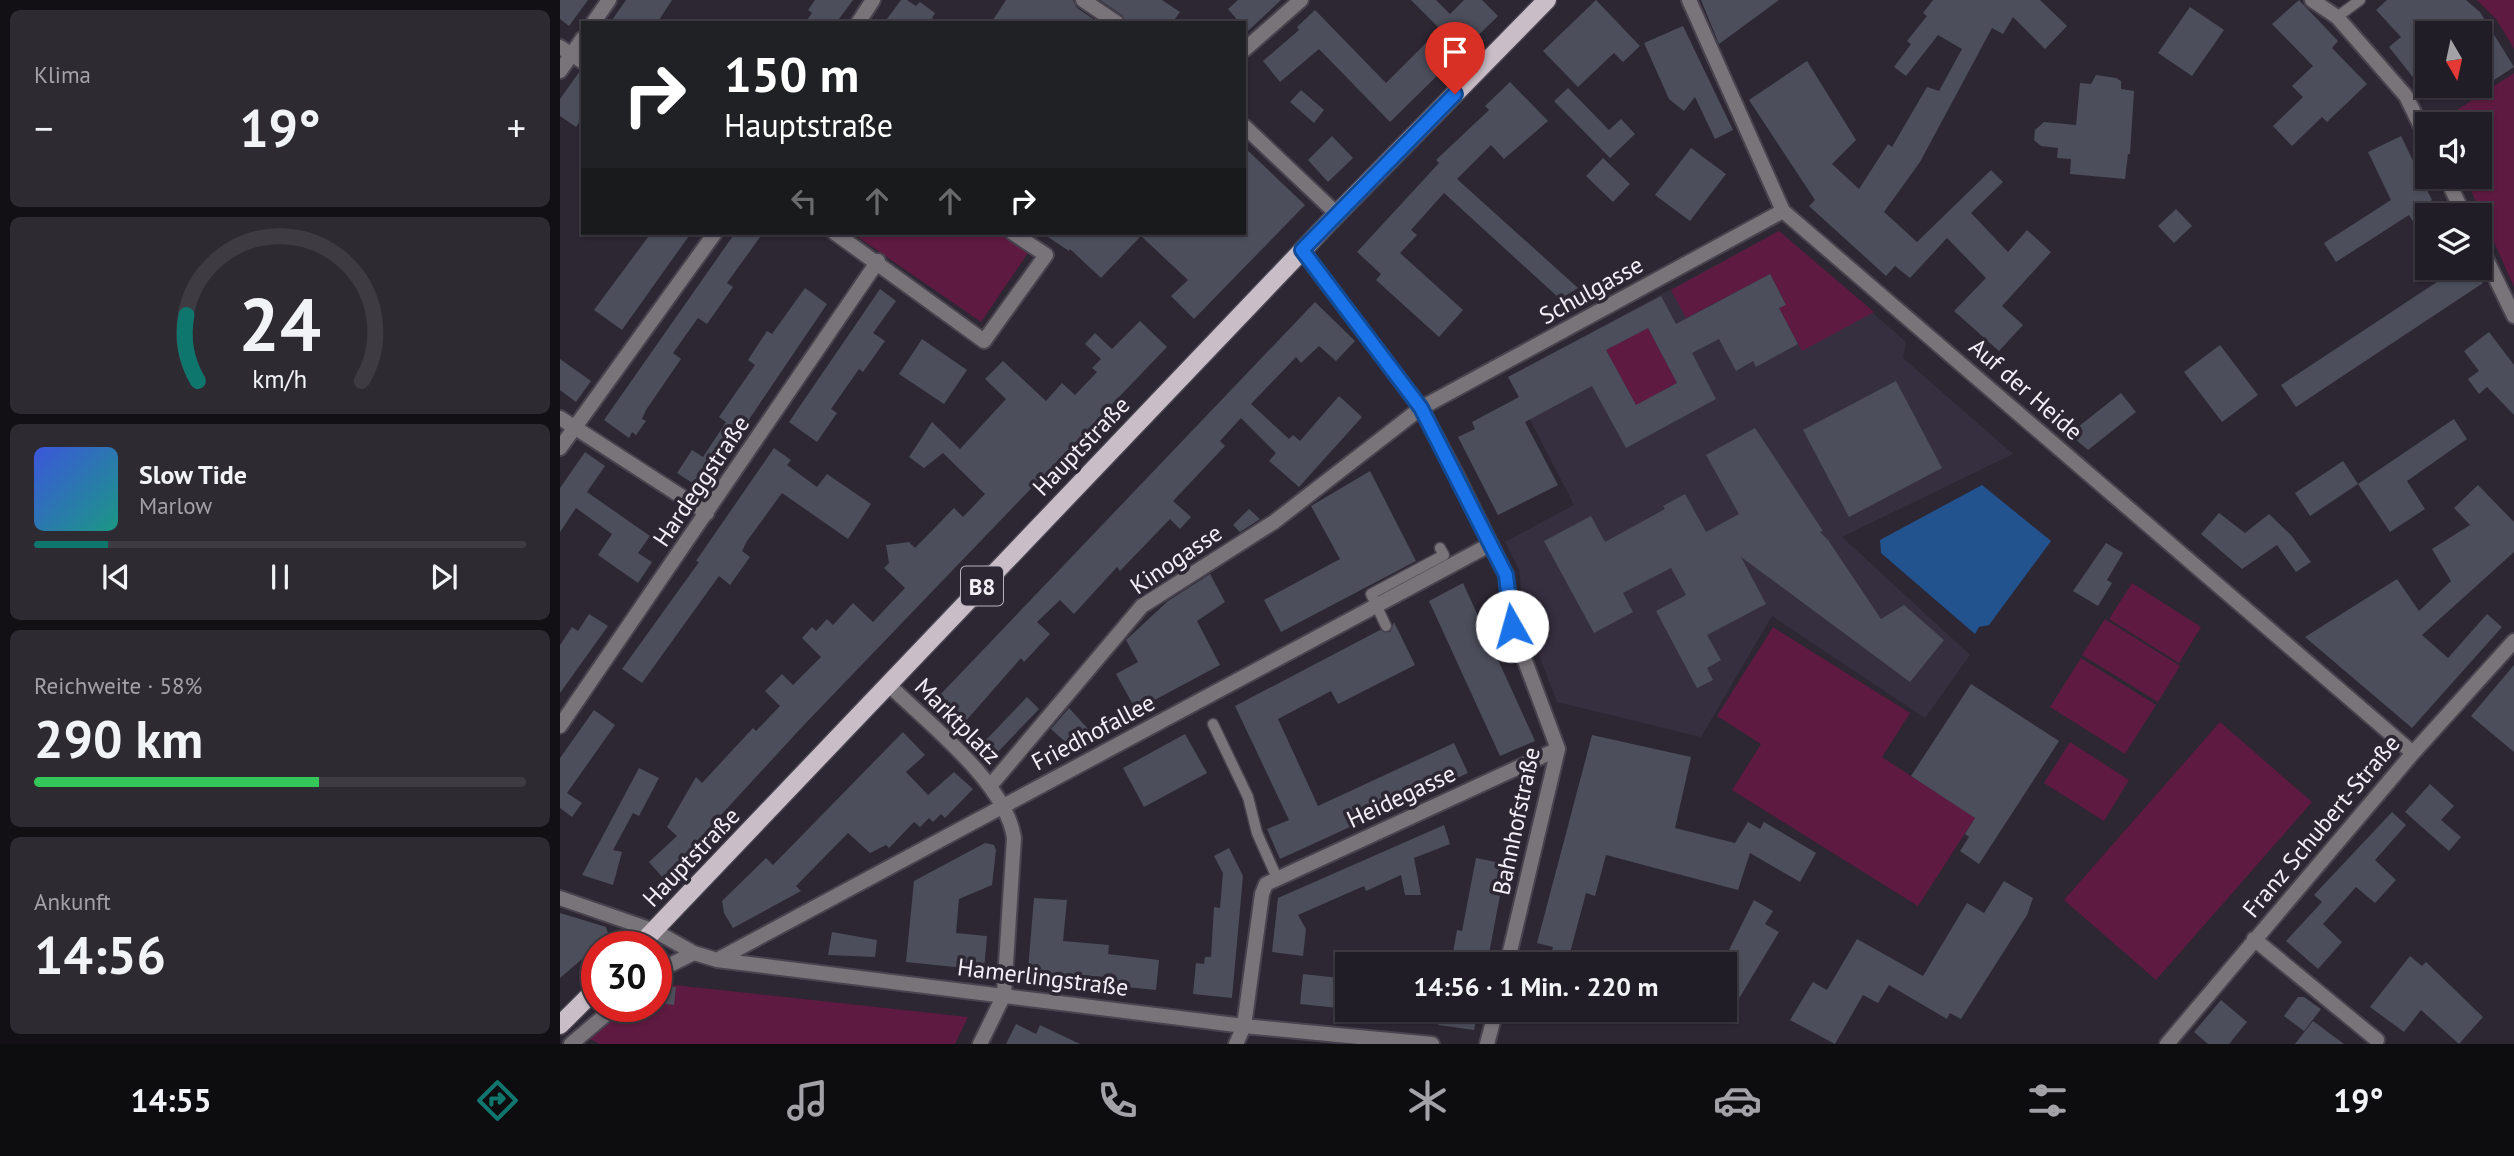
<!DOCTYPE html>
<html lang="de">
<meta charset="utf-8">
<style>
:root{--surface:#211d26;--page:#2d2a32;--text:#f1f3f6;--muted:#a2a2a7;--line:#3e3b43;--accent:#0f766e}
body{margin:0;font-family:"PT Sans",sans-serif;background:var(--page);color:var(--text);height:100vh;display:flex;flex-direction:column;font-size:26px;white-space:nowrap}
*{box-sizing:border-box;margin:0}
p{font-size:23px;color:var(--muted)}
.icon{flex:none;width:38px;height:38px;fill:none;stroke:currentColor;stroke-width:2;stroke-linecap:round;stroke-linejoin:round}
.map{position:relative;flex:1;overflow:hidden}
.panel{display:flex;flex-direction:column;gap:10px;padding:10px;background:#121015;width:560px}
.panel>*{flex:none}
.guide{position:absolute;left:21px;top:21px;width:665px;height:214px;border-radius:0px;box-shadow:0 2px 5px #0004,0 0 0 2px var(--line);background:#202124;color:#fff;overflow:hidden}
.needle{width:46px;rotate:171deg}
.controls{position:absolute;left:1855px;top:21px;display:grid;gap:14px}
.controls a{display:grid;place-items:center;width:77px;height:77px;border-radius:0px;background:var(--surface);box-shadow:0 2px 5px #0004,0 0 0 2px var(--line);font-size:35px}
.speed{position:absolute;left:21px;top:931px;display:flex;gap:14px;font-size:35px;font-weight:700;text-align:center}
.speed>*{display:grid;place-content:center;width:91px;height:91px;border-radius:50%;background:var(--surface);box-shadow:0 2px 5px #0004,0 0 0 2px var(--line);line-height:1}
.speed .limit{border:10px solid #d22;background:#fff;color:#111}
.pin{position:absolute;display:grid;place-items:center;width:60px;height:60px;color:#fff;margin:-72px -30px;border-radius:50% 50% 50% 0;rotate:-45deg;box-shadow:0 0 7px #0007}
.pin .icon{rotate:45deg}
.me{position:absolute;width:77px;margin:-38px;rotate:353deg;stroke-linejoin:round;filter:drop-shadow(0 0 5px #0008)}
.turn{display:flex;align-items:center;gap:24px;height:147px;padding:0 28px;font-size:32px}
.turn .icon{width:91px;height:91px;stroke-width:2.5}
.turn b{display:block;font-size:49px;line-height:60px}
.lanes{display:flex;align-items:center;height:66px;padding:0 28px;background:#0003;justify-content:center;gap:35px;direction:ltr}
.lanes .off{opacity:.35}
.big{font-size:52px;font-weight:700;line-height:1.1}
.panel .card{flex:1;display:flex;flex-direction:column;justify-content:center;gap:10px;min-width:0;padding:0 24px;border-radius:10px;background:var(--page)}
.panel .dial{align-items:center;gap:0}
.dial svg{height:182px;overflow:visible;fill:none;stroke:var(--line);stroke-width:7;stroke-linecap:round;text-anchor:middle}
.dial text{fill:var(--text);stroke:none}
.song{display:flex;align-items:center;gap:21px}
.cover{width:84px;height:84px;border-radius:10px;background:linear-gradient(135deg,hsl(230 70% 55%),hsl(170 70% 35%))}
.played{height:7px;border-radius:4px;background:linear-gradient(90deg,var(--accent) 15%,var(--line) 15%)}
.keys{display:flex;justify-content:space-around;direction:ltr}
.heat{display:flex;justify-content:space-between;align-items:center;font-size:38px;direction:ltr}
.charge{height:10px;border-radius:5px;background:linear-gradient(90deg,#34c759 58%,var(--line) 0)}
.trip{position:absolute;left:775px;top:952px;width:402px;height:70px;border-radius:0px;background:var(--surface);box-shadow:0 2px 5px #0004,0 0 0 2px var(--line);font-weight:700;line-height:70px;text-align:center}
.dock{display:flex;height:112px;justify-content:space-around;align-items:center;background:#0d0c0f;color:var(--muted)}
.dock .icon{width:49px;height:49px}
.dock .selected{color:var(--accent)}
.dock b{font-size:32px;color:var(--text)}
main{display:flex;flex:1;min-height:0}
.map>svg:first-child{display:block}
</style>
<main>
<section class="panel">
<div class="card"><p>Klima</p>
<div class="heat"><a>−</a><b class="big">19°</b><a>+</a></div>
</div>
<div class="card dial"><svg viewBox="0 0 100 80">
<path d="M14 69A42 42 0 1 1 86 69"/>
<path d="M14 69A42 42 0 0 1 9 40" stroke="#0f766e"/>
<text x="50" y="56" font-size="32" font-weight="700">24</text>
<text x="50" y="72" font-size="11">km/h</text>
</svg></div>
<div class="card">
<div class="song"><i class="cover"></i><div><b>Slow Tide</b><p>Marlow</p></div></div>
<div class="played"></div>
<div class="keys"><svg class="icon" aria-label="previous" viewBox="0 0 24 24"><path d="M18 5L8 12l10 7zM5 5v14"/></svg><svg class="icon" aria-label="pause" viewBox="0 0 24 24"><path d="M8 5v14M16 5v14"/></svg><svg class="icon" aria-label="next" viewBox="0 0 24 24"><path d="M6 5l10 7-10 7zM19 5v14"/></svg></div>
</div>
<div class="card"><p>Reichweite · 58%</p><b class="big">290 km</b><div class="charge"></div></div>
<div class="card"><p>Ankunft</p><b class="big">14:56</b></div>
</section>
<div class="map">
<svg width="1954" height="1044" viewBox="0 0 1954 1044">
<rect width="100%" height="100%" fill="#2c2733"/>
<path fill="#362f40" d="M1219,231l127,111 -3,16 110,96 -171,83 128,118 -45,63 -153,-102 -71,121 -144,-35 -33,-86 -5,-47 -14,-27 69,-37 -66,-128z"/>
<path fill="#5e1a40" d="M1917,0h37v49l-17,-29z
M1954,73v214l-49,-110h15v-53h-39l-1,-3z
M1219,231l95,81 -72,39 -23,-43 7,-4 -16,-30 -84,44 -15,-28z
M292,233h147l29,20 -47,69z
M1088,328l29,55 -41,22 -30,-55z
M1572,583l69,44 -22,36 -70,-44z
M1545,619l75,47 -22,36 -76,-47z
M1213,627l137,86 -28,44 93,61 -57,88 -186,-116 29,-46 -44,-28z
M1521,658l75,47 -31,49 -75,-47z
M1660,722l92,80 -156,178 -92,-80z
M1510,742l59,38 -25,41 -60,-38z
M96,983l312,34 -13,27h-355l-10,-5 38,-33h28z"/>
<path fill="#22538f" d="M1422,485l69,56 -62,84 -10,2 -4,7 -94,-81 -1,-13z"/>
<path fill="#4c4e5b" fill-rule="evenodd" d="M0,0h28l-19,26 -9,-7z
M66,0h46l-15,23h-47z
M255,0h38l-17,23h-31l7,-10 -4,-3z
M341,0h6l9,6 4,-4 15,11 -3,5 6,5h-54z
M446,0h67l4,8 22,15h-108z
M540,0h62l18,12 -8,11h-45l-5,-8z
M678,0h43l-33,31 -4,-8h-4l-12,-14z
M851,0h25l14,14 14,-14h18l16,16 -108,106 -71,-73 -39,33 -17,-21 36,-31 -2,-3 18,-17 71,73 54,-54z
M1036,0l44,46 -17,16 -9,-9 -36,34 -35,-36z
M1141,0h78l-60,44z
M1373,0h107l27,26 -22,23 -32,-32 -10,17 -11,-6 -72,134 -36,50 33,30 74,-72 12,12 -32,31 37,39 19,-22 24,22 -49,54 21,19 -24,26 -45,-40 32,-33 -39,-40 -37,40 -15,-12 -9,10 -77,-70 6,-6 -66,-100 58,-39 49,79 -24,24 27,25 29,-45 4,3 35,-60 12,4 23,-42 -24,-14 -32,41 -12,-9 17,-23 -4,-3 20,-25 -4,-3z
M1739,0l39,41 -6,7 35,36 -40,38 -5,-5 -30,29 -19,-20 30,-29 -11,-11 21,-20 -41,-42z
M1827,0h79l14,12 34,55 -34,22v-56h-53v62l-38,-48 12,-10 -25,-27z
M1630,7l34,23 -32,46 -34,-23z
M1123,26l50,104 -18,9 -20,-42 -11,14 -15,-12 -25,-56z
M20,71l3,46 -7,10 -16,-11v-17z
M1536,75l20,3 5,3v8l13,2 -4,63h-2l-3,25 -55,-5 1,-15 -14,-1 1,-10 -17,-2 -7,-6 1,-10 9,-8 32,3 4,-42 11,1z
M950,82l38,39 -44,38 -13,-14 -34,34 121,109 -18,11 -116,-106 -33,37 6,5 -17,18 63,57 -24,27 -63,-57 5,-6 -24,-22 82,-89 -3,-3 53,-50 -4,-4z
M1008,88l41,42 12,-11 14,15 -25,24 -56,-57z
M741,90l23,20 -10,13 -24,-21z
M772,136l21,22 -25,24 -20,-22z
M1841,136l31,64 -5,4v41l-18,-30 -73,47 -12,-19 67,-43 -23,-48z
M684,147l61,58 -111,114 -23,-23 17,-16 -47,-44 -40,42 -31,-29 -1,2 -27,-18h202z
M1131,148l35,26 -36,47 -35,-26z
M1043,158l27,26 -17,18 -27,-26z
M1616,209l16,17 -18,17 -16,-17z
M91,233h40l-69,97 -28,-20z
M175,233h28l-36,50 6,4 -26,37 -9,-6 -25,35 8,6 -35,51 -4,9 4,2 -10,14 -4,-3 -3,6 -25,-18z
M1881,268h33l9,15 -187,124 -15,-22 165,-109z
M1210,274l16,31 -7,3 19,36 -42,23 -3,-6 -17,10 -17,-32 -27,14 24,46 -90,49 -34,-62 -67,36 33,63 -60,30 -40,-78 17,-8 -3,-7 47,-25 -11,-20 153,-81 15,28zM1088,328l29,55 -41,22 -30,-55z
M245,288l22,16 -125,185 -25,-16 15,-23 11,7 23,-35 -7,-5 36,-52 -7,-5 19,-29 5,3z
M320,289l16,12 -23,32 12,8 -22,31 -4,-3 -28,40 6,4 -20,29 -28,-20z
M755,302l40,39 -19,20 -17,-15 -18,17 -5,-6 -45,47 38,35 4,-4 7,6 39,-45 23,21 -63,70 -30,-26 7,-8 -35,-35 -21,23 5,5 -52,55 18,16 -11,12 -10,-10 -50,52 -3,-4 -43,47 -14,-14 -23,22 13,12 -26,28 -3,-4 -57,65 -26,-26z
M580,321l27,26 -365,380 -139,151 -14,-16 28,-26 -10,-9 29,-50 6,6 51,-55 3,3 24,-25 -15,-15 17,-17 11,11 28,-28 -19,-19 10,-11 4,4 11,-12 6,6 20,-22 20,19 32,-34 -21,-20 5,-5 -3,-18 23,-3 6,6 39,-40 9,9 22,-23 -42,-41 -19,15 -15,-11 23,-35 28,27 46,-50 -21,-20 18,-18 43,40 16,-18 13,12 22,-23 -5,-4 9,-9 -16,-15 10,-11 17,16z
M1929,332l25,33v50l-27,-28 -8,7 -11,-15 11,-8 -15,-20z
M362,339l45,31 -23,34 -45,-30z
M1660,345l38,50 -36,27 -38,-50z
M0,359l31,22 -15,21 -16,-12z
M1336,381l46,87 -93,49 -46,-87z
M1561,393l15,19 -48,38 -19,-16z
M1894,419l13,20 -60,42 18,28 -35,23 -32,-48z
M1195,428l68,103 -3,1 8,8 53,79 23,-14 40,35 -34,42 -169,-125 25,47 -59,31 14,25 -14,8 6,12 -16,8 -41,-77 30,-16 -15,-27 -48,25 10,19 -39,21 -50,-92 47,-25 14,26 60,-33 -2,-3 22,-12 21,38 33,-18 -33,-59z
M214,448l17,12 -4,5 30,22 10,-13 44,30 -23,35 -66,-46 -35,48 -5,10 8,6 -20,28 -11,-9 -77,107 -20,-14 77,-107 -3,-1z
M25,452l20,14 -18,26 63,44 -12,17 14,9 -14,21 -40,-28 14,-21 -36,-26 -16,24v-44z
M1783,461l15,23 -48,32 -15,-23z
M810,471l46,90 -135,71 -17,-32 76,-41 -29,-53z
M1918,485l36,37v30l-92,83 26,23 39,-44 15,13 -90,101 -107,-91 92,-58 22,32 32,-30 -19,-32 38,-24 -16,-17z
M689,509l11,10 -20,13 -7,-7z
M1659,513l26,20 24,-19 22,21 20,27 -15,10 -19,-27 -35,24 -41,-35z
M1546,543l17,10 -16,27 5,3 -14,23 -25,-15z
M650,574l15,28 -28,19 23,44 -84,45 -20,-36 22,-12 -12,-22 42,-39z
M903,583l72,158 -35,15 -71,-155z
M29,614l19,12 -48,67v-48l12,-18 6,4z
M834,622l21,43 -77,39 -7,-13 -53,28 40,87 136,-63 14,30 -188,86 -13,-30 22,-9 -54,-114 145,-76 10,2z
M1954,665v87l-43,-36z
M1411,684l88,57 -80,123 -19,-13 9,-14 -4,-3 10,-16 -64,-42z
M467,697l12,12 -44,46 -12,-12z
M509,708l22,24 -21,14 -19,-17z
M34,710l21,15 -48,68 15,10 -10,14 -12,-9v-50z
M343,732l22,23 -19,17 22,23 26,-23 19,17 -28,29 -4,-4 -8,8 -4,-4 -9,9 -6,-5 -25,26 -3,-3 -16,8 -22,-20 -52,53 5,5 -68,37 -9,-15 -2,-12 44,-43 7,7z
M625,734l22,39 -63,34 -21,-39z
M1032,735l99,22 -16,71 60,15 13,-21 12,7 4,-7 52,31 -16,29 -50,-29 -12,37 -132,-35 -11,41 -9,-3 -19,71h-18l4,-17 -16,-4z
M79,768l20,10 -20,38 -6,-3 -20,37 9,2 -9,33 -31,-10z
M1870,784l24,22 -13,14 20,17 -12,14 -44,-39z
M1832,812l14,13 -31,35 21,20 -21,23 -19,-16 -33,37 19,18 -24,27 -32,-28 36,-39 -8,-7z
M884,825l6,19 -36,14 7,37h-16l-4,-20 -35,16 -2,-5 -66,29 8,14 -3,27 -31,-4 6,-54z
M425,843l9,2 2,5 -4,35 -33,14 -3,34 31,3 -3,34 -78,-8 8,-81z
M669,848l14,28 -11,122 -39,-4 3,-31 8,1 1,-7h6l3,-50 6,1 3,-35 -9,-17z
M916,858l30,6 -19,100h-36l6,-34 5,1z
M1444,881l29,17 -6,17 -66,104 -11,-6 -3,6 -58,-34 -11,18 -15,-8 -28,49 -45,-24 23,-38 14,8 30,-51 66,37 44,-73 17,10z
M474,898l33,2 -4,41 46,4 -1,9 51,6 -3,30 -40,-4 1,-8 -50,-4v7l-33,-4 -6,-7z
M1194,900l19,11 -8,13 14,8 -53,88v-64z
M0,913l46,14 3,9 -49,42z
M272,932l45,8 -2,17 -47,-2z
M1850,956l12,10 4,-4 57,55 -24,27 -38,-34 -17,22 -34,-25z
M743,974l45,5v30l-48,-5z
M98,985l18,2 -2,18 -17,-2z
M1738,997h6l17,12 -17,22 -20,-15z
M1661,1000l26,22 -18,22h-21l-14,-12z
M882,1010h36l-4,20 -36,-5z
M1753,1021l31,23h-49z
M456,1024l20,10 4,-9 40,19h-74z"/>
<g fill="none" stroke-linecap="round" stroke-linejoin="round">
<defs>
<path id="service" d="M1777,17l23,-17
M826,626l-15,-32 73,-39 -4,-7
M653,724l35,73 9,36 20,45"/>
<path id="minor" d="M523,0l34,23
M1129,0l94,211 630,542
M1752,0l25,17 69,79 21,43
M33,23l16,-23
M298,23l15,-23
M0,47l23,15
M684,50l57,-50
M0,71l23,-33
M684,126l93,88
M1886,177l18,38
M275,233l149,108 62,-86 -33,-22
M1920,246l34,70
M742,250l119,158 36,68 49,99 6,51 46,123 -51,215
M0,418l147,95
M0,448l155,-215
M329,685c40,39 117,98 125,153l-10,157 -24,49
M0,726l318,-465
M430,786l152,-180 132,-84 147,-114 362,-197
M0,898l95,33 39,22 23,7 527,66 188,18
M1694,939l123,101
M157,960l774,-416
M96,972l38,-19
M11,1044l45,-38
M676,1044l8,-18 18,-132 4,-10 292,-135
M927,1044l9,-34
M1607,1044l246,-291 101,-112"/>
<path id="primary" d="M78,947l699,-733 210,-214
M0,1025l37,-37"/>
</defs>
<use href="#service" stroke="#48434e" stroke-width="13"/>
<use href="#minor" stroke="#48434e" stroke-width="18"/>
<use href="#primary" stroke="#48434e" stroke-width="21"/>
<use href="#service" stroke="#797479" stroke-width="10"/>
<use href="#minor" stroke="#797479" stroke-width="14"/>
<use href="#primary" stroke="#c9bec8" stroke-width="18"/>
</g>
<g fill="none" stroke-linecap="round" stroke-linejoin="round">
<defs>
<path id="route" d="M895,94l-153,156 119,158 85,167 6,51"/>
</defs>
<use href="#route" stroke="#114b97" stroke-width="18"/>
<use href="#route" stroke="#1a73e8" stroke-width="12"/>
</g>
<g text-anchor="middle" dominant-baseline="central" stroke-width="7" stroke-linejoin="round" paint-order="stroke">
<rect fill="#2c2733" stroke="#b7b3bc" stroke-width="2" x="401" y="566.5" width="42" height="39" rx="5"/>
<g font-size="23" font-weight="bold" fill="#f2eff7">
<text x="422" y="586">B8</text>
</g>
<g font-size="24" fill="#f2eff7" stroke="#2c2733">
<text transform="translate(1031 290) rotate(-29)">Schulgasse</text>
<text transform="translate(1466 389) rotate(41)">Auf der Heide</text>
<text transform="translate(521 446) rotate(-46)">Hauptstraße</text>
<text transform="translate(141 481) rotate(-56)">Hardeggstraße</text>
<text transform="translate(616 559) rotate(-34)">Kinogasse</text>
<text transform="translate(398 721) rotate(45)">Marktplatz</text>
<text transform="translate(533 732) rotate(-28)">Friedhofallee</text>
<text transform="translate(841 796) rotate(-25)">Heidegasse</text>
<text transform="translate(956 821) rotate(-78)">Bahnhofstraße</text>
<text transform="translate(1761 826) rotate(-50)">Franz Schubert-Straße</text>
<text transform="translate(131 857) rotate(-46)">Hauptstraße</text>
<text transform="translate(483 977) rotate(7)">Hamerlingstraße</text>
</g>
</g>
</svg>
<div class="controls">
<a><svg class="needle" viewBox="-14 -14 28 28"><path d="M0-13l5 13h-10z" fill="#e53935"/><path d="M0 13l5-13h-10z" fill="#a2a2a7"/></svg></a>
<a><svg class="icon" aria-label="sound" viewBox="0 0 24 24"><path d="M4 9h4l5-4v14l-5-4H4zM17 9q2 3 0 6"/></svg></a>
<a><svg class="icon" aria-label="layers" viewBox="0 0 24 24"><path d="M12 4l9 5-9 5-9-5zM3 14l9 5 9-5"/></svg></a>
</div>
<div class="speed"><div class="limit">30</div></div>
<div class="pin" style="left:895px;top:94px;background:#d93025"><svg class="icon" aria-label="arrive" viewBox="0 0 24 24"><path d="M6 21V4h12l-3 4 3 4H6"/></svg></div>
<svg class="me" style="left:952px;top:626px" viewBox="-20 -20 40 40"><circle r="19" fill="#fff"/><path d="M0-13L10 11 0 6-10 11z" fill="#1a73e8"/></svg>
<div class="trip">14:56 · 1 Min. · 220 m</div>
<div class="guide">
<div class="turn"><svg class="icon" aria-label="right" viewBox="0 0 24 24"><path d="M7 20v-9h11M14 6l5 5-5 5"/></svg><div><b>150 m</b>Hauptstraße</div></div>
<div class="lanes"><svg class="icon off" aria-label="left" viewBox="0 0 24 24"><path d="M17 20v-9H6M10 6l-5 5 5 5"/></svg><svg class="icon off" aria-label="ahead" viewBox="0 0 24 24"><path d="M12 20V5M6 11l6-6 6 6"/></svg><svg class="icon off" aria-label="ahead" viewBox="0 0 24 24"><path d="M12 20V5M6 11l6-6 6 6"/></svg><svg class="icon" aria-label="right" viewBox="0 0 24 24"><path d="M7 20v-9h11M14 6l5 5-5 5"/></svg></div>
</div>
</div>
</main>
<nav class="dock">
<b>14:55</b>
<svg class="icon selected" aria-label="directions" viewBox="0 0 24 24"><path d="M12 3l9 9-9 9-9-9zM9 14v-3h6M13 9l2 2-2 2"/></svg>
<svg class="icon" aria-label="music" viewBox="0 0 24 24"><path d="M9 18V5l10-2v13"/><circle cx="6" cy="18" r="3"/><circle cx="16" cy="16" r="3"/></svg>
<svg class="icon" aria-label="phone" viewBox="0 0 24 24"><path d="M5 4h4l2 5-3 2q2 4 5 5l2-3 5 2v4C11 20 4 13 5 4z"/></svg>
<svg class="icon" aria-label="climate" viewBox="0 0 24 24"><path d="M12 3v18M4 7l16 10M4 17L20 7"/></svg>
<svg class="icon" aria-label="car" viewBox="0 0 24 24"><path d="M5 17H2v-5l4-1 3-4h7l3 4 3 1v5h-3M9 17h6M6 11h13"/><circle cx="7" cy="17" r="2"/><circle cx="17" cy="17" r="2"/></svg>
<svg class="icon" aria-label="filters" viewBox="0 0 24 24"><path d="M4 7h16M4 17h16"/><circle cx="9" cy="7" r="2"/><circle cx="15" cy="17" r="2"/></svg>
<b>19°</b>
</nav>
